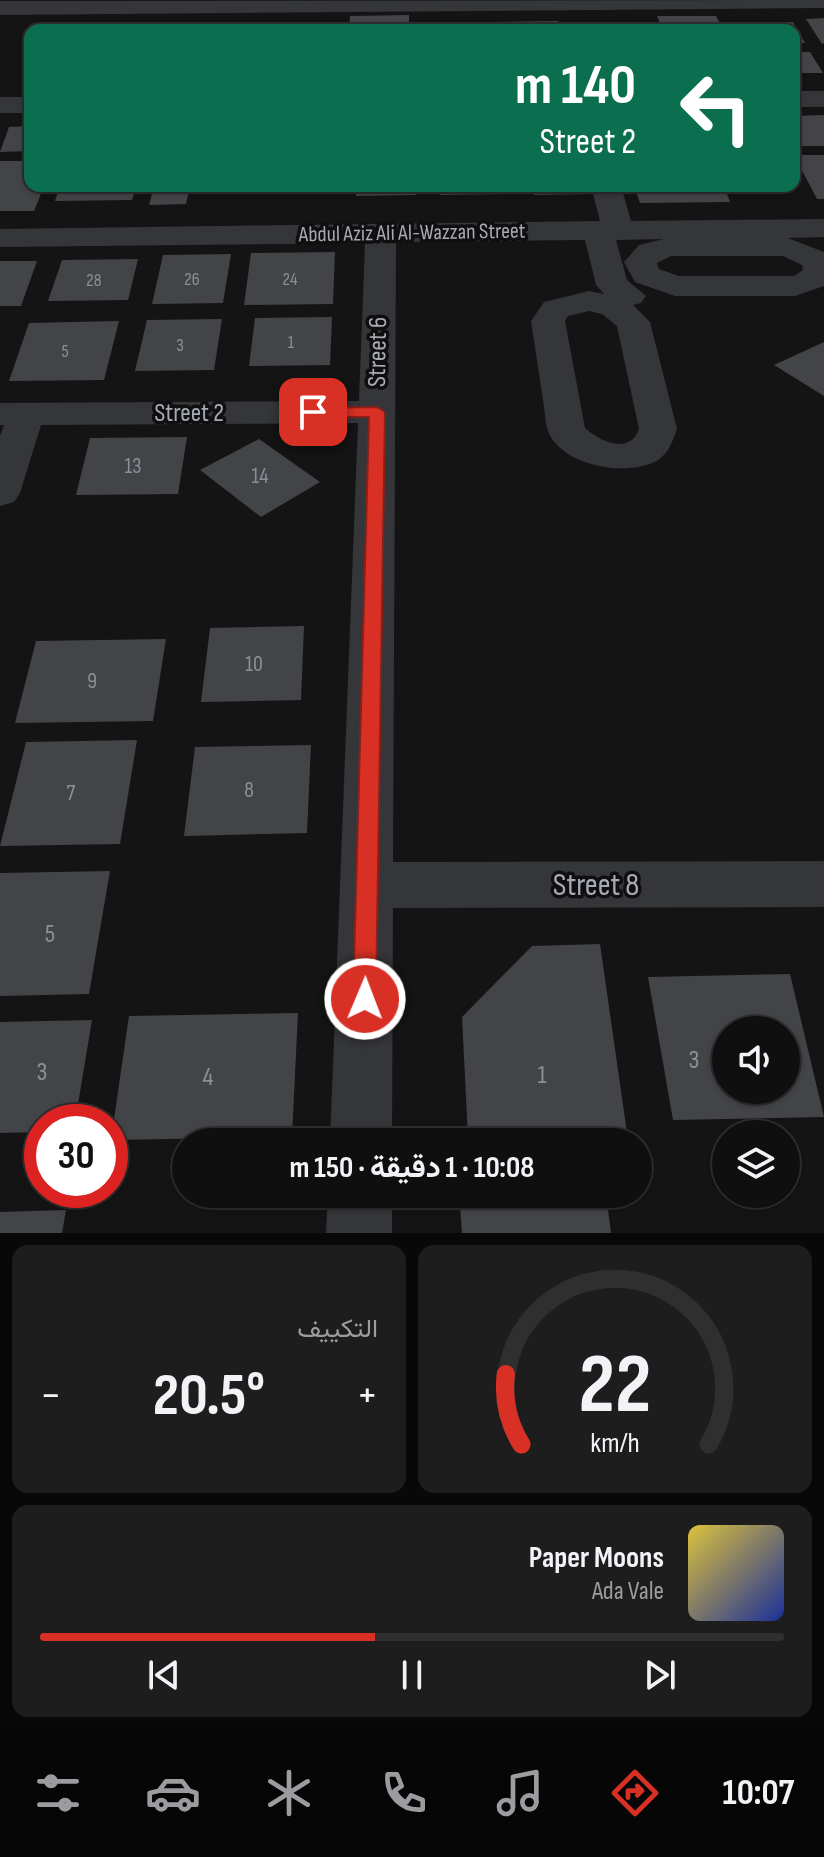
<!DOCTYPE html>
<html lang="ar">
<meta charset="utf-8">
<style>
:root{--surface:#0f0f10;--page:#1d1d1e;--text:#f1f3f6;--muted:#9b9c9f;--line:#2f2f30;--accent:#d93025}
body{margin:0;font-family:"Sofia Sans Condensed",Vazirmatn,sans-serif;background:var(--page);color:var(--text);direction:rtl;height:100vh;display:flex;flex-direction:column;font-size:30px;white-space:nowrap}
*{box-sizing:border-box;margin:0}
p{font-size:26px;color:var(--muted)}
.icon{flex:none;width:44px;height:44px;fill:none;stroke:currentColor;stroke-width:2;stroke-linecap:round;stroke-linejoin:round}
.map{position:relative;height:1233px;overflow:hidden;direction:ltr}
.panel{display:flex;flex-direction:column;gap:12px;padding:12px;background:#080809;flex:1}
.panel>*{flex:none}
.top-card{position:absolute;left:24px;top:24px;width:776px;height:168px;border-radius:16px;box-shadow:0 2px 6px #0004,0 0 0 2px var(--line);direction:rtl;background:#0b6e4f;color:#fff;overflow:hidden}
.fabs{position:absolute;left:712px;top:1016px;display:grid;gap:16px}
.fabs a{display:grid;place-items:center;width:88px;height:88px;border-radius:50%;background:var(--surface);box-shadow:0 2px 6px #0004,0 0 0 2px var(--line);font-size:40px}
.speed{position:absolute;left:24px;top:1104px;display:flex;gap:16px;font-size:40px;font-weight:700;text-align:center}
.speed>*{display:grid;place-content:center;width:104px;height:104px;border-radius:50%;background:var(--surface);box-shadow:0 2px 6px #0004,0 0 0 2px var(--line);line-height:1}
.speed .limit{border:12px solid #d22;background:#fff;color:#111}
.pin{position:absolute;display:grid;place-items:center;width:68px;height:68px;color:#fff;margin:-34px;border-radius:16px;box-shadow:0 4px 12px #0006}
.me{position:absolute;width:88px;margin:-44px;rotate:1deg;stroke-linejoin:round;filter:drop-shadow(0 0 6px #0008)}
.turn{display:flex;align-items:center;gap:28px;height:168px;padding:0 32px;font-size:36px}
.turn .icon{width:104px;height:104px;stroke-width:2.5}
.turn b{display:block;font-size:56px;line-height:68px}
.big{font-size:60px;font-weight:700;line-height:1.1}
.panel .tile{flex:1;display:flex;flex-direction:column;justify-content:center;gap:12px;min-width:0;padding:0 28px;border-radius:16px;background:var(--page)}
.panel .dial{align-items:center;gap:0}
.dial svg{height:208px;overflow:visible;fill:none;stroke:var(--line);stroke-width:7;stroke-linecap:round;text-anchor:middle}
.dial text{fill:var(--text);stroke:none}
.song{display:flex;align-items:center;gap:24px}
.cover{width:96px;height:96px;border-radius:12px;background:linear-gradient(135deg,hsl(50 70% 55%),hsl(230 70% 35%))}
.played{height:8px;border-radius:4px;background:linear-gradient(90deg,var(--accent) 45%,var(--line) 45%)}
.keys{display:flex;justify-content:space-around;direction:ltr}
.heat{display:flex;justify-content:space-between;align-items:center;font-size:44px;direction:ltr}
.panel .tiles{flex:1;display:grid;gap:12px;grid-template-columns:1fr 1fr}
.tile:last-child{grid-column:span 2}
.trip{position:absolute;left:172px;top:1128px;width:480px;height:80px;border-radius:40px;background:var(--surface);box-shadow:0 2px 6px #0004,0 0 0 2px var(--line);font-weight:700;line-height:80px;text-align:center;direction:rtl}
.tabs{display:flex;height:128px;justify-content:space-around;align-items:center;background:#060606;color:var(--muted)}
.tabs .icon{width:56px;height:56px}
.tabs .current{color:var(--accent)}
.tabs b{font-size:36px;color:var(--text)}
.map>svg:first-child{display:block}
</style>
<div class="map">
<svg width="824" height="1233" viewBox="0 0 824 1233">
<rect width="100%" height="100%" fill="#141415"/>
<path fill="#434448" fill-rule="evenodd" d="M409,15v15h-60l1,-14z
M657,16h59l7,14h-60z
M824,18v25l-2,1 -16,-25z
M558,21l3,9h-63l-2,-8z
M197,22h64l-1,8h-65z
M793,22l12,21h-11v-13h-54l-4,-7z
M107,23l-2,7h-56l3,-6z
M332,23v7h-57l1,-6z
M646,23l3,7h-60l-2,-6z
M427,24h55l1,6h-56z
M124,25h58l-2,5h-57z
M794,52h16l13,21h-29z
M824,115v31h-30v-30z
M30,126v25l-30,1 9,-25z
M794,155h30v44h-7z
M0,161h30v25h14l-10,25h-34z
M60,186h76l-4,14 -77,1z
M154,186h36l-4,18 -37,1z
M356,186h59l1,9 -60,1z
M439,186h74l2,8 -75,1z
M532,186h61l2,8 -61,1z
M634,186h90l6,16 -90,1z
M335,252l-2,52 -89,1 7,-52z
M231,254l-8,49 -71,1 11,-49z
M138,259l-10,41 -80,1 14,-41z
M0,261h37l-16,45h-21z
M332,317l-2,48 -81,1 6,-48z
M222,319l-8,51 -79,1 12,-51z
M119,321l-15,59 -95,1 20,-58z
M824,342v54l-50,-31z
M187,437l-9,57 -102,1 14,-57z
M259,439l61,43 -59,35 -61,-47z
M304,626l-3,74 -100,2 9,-74z
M166,639l-13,82 -138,2 21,-82z
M137,740l-17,104 -120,2 26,-104z
M311,745l-4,88 -123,3 11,-89z
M110,871l-21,123 -89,2v-123z
M600,944l27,189 -159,4 -6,-120 70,-71z
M790,974l34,143 -151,3 -25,-143zM726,1030h60v60h-60z
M298,1013l-6,124 -181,3 18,-124z
M92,1020l-17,102h-33v10l-42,1v-111z
M607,1202l4,31h-149l-2,-27z
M66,1210l-4,23h-62v-21z"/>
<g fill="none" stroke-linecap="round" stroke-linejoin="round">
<path fill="#35363a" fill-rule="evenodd" d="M824,0v8l-824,7v-14z
M794,91h30v16h-30z
M0,97h30v16h-30z
M591,186h30l10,35 193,-2v18l-36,1 36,14v34l-29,10h-120l-40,-14 -11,-20 15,-17 25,-6 -48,1 11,40 19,16 -5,7 -8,2 17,17 27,107c-4,11 -8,24 -19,31 -30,18 -97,6 -110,-29 -3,-9 -3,-21 -5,-31 -4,-26 -8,-53 -12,-79l13,-19 45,-11 15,3 -8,-9 -11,-45 -189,2 -3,620 431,-1v46l-431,1 -1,234h-62l28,-719 -317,2 -21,68 -6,9 -14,4v-70l4,-11h-4v-22l359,-2 6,-158 -365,4v-18l600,-8zM671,256h112l19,9 1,5 -9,6h-115l-20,-7 -2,-6zM589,311l13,3 15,12 22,103c-9,26 -39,13 -54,-1l-20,-107 3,-5z
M328,1194h64v39h-66z"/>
</g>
<path fill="#d93025" stroke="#8d1f18" stroke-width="2" d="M377,407l8,5 -9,587 -3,8 -8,3 -9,-3 -3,-8 16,-582h-56l-7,-5 7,-4z"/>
<g text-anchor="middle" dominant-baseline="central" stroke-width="7" stroke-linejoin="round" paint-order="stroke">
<g font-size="18" fill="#8e9099">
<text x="192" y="279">26</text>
<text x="290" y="279">24</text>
<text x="94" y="280">28</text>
<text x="291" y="342">1</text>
<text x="180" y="345">3</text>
<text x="65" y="351">5</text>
</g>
<g font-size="22" fill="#a7aab4" stroke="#0f0f10">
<text transform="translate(412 233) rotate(-1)">Abdul Aziz Ali Al-Wazzan Street</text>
</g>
<g font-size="22" fill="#8e9099">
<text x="133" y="466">13</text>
<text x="260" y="476">14</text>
<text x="254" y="664">10</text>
<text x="92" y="681">9</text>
<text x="249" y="790">8</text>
<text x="71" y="793">7</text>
</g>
<g font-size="26" fill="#a7aab4" stroke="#0f0f10">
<text transform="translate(378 352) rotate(-89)">Street 6</text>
<text x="189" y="413">Street 2</text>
</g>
<g font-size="26" fill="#8e9099">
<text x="50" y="934">5</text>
<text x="694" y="1060">3</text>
<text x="42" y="1072">3</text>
<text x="542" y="1075">1</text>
<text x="208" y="1077">4</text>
</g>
<g font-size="32" fill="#a7aab4" stroke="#0f0f10">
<text x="596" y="885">Street 8</text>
</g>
</g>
</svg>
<div class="fabs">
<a><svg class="icon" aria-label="sound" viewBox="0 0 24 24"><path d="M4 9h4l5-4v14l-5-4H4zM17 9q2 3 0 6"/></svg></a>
<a><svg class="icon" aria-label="layers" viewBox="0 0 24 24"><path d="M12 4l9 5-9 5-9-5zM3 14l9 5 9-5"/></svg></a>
</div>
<div class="speed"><div class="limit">30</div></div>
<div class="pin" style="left:313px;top:412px;background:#d93025"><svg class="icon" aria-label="arrive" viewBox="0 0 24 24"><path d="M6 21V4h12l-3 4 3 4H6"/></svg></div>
<svg class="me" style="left:365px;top:999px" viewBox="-20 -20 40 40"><circle r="17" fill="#d93025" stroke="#fff" stroke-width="3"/><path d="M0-11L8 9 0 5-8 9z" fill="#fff"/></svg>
<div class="trip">10:08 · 1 دقيقة · 150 m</div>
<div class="top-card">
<div class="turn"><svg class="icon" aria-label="left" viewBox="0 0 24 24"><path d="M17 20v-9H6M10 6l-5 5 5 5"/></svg><div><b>140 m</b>Street 2</div></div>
</div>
</div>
<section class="panel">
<div class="tiles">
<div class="tile dial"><svg viewBox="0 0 100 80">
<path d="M14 69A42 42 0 1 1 86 69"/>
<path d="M14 69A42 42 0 0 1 8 42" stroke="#d93025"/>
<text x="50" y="56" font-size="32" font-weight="700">22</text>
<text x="50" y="72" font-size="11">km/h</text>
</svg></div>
<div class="tile"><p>التكييف</p>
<div class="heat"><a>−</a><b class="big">20.5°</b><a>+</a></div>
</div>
<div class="tile">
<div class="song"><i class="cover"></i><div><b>Paper Moons</b><p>Ada Vale</p></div></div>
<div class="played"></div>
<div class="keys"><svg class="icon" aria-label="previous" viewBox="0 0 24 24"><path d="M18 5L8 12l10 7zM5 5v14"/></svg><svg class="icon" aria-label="pause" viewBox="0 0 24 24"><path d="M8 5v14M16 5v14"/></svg><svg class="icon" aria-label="next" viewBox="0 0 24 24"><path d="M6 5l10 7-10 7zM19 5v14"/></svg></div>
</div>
</div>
</section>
<nav class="tabs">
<b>10:07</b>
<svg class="icon current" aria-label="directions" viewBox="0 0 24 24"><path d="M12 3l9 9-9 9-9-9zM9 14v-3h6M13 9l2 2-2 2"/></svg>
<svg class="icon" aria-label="music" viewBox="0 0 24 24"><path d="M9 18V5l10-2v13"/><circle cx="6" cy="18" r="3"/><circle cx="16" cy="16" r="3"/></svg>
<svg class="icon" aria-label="phone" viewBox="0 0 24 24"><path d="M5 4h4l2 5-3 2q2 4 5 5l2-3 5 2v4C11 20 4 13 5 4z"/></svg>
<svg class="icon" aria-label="climate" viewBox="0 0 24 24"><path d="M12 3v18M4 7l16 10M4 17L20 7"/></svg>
<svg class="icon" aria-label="car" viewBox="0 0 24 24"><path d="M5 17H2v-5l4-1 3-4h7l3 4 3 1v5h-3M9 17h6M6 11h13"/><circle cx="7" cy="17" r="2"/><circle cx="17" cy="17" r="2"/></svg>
<svg class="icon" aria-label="filters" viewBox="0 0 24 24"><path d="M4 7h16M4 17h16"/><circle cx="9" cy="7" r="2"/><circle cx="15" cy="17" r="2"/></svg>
</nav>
